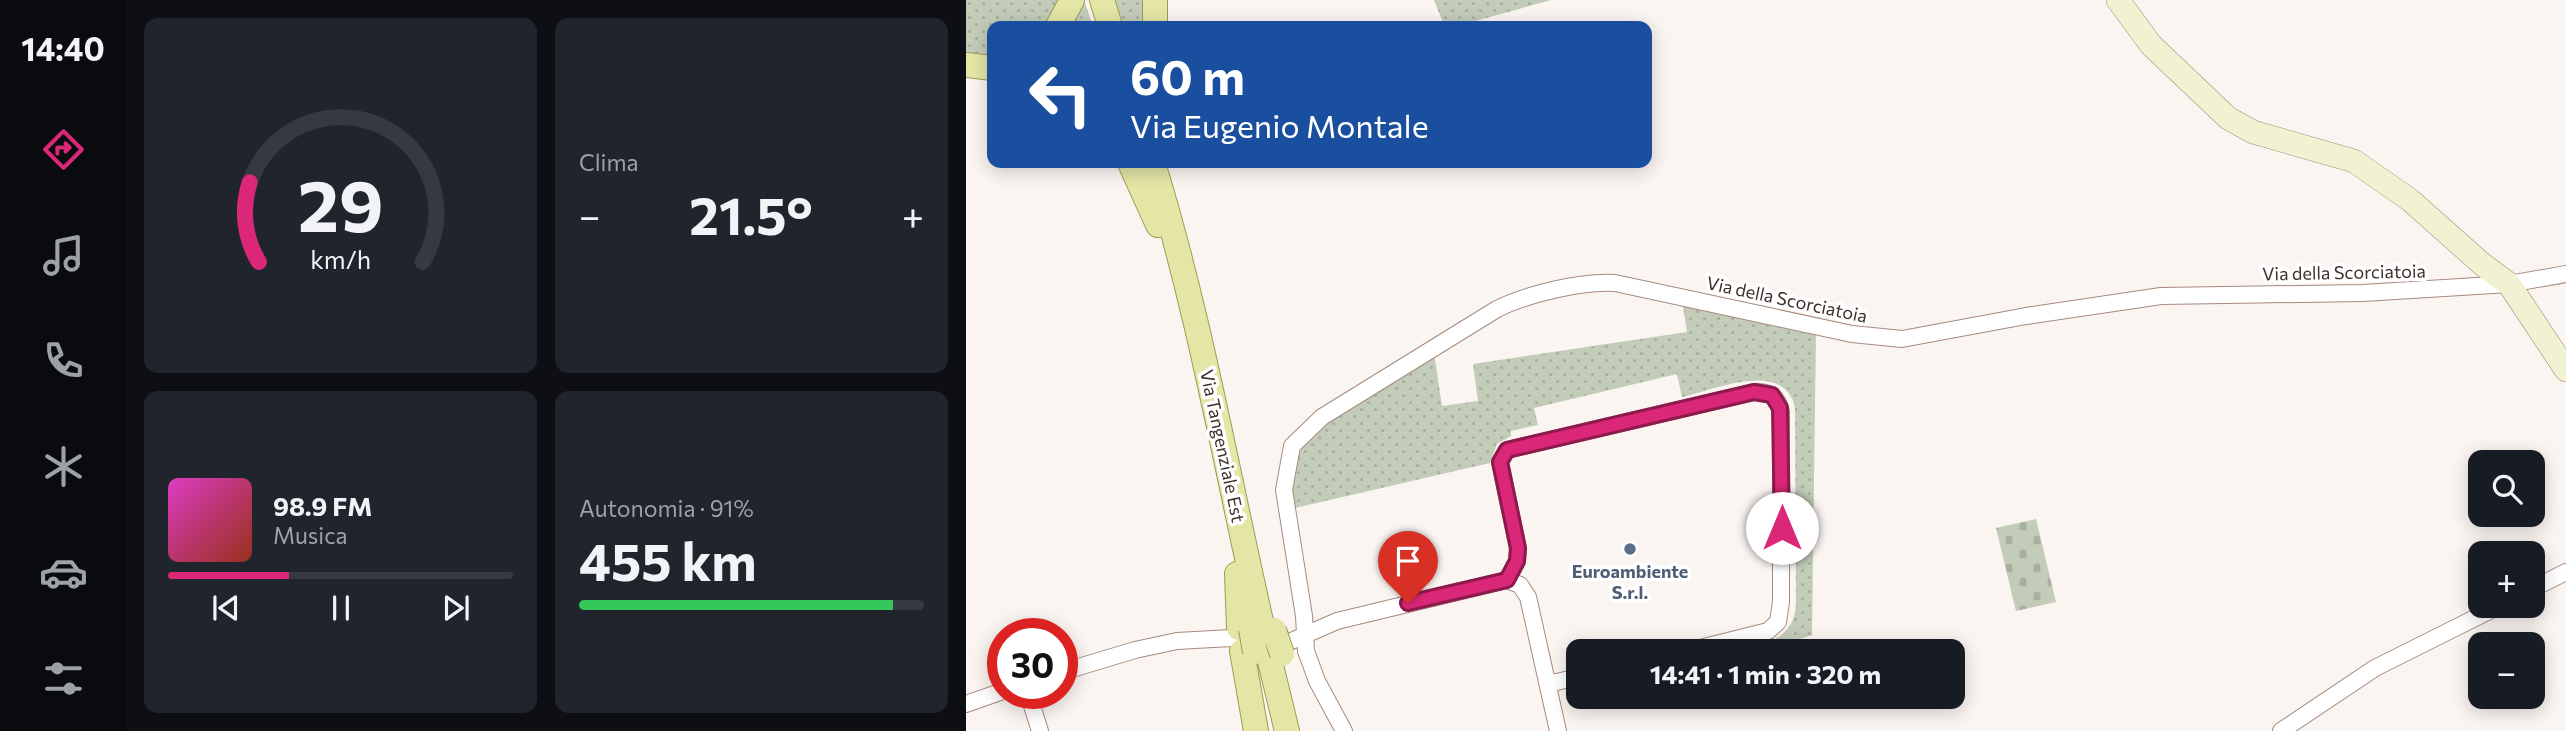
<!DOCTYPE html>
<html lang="it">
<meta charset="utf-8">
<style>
:root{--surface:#171b24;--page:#20242c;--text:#f1f3f6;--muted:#9ea1a6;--line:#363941;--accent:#db2777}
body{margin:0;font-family:Commissioner,sans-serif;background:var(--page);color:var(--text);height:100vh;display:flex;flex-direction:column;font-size:26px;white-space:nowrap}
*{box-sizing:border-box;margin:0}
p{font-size:23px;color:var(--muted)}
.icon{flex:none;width:38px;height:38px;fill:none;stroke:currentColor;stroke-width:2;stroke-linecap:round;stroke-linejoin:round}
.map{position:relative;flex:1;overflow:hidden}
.sheet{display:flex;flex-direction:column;gap:18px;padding:18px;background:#0d0f14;width:840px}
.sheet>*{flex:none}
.hud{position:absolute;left:21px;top:21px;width:665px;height:147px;border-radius:14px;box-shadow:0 4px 18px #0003;background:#1a4fa0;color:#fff;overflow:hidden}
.fabs{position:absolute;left:1502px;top:450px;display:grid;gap:14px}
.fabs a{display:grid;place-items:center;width:77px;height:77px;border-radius:14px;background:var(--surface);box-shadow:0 4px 18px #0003;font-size:35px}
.speed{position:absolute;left:21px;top:618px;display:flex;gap:14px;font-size:35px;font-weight:700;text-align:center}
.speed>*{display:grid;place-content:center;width:91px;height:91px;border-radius:50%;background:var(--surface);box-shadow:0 4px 18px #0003;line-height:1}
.speed .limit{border:10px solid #d22;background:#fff;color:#111}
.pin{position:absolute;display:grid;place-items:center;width:60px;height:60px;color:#fff;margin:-72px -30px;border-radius:50% 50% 50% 0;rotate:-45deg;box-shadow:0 0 7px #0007}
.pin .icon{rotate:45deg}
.me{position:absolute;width:77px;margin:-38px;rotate:0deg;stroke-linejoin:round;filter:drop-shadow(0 0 5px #0008)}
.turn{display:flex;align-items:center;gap:24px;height:147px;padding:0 28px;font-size:32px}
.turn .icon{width:91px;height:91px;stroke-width:2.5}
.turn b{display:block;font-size:49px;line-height:60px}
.big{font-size:52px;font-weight:700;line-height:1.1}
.sheet .card{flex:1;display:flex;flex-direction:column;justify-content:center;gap:10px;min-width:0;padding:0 24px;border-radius:14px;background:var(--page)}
.sheet .dial{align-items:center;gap:0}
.dial svg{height:182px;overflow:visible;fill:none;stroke:var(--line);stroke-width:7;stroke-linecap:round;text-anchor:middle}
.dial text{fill:var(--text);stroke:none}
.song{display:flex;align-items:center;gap:21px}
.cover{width:84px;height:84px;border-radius:10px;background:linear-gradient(135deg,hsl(310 70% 55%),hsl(10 70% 35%))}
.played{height:7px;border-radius:4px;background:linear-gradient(90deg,var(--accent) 35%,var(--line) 35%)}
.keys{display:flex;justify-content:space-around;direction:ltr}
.heat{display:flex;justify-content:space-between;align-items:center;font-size:38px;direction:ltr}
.charge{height:10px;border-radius:5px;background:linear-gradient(90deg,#34c759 91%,var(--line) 0)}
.sheet .tiles{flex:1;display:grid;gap:18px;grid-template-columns:repeat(2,1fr)}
.trip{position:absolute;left:600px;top:639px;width:399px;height:70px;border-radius:14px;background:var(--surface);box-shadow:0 4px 18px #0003;font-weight:700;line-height:70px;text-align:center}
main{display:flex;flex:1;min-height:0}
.tab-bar{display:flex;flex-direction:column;width:126px;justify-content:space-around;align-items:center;background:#090b0e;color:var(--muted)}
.tab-bar .icon{width:49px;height:49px}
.tab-bar .on{color:var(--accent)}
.tab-bar b{font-size:32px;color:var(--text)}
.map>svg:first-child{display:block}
</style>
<main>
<nav class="tab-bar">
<b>14:40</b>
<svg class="icon on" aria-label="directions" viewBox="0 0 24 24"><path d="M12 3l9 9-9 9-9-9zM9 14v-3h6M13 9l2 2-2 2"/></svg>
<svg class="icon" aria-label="music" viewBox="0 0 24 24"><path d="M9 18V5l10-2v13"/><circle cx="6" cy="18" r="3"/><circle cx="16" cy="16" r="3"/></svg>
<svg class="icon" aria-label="phone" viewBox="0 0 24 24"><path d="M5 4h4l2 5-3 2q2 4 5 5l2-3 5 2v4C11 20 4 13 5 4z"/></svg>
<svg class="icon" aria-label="climate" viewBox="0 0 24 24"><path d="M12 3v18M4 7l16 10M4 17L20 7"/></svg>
<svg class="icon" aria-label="car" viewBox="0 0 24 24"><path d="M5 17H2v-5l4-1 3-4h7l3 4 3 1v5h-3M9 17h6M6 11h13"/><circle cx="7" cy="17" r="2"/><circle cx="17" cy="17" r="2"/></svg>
<svg class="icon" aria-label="filters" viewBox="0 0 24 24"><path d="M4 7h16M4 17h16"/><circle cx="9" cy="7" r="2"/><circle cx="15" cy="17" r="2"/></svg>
</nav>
<section class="sheet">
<div class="tiles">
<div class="card dial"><svg viewBox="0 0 100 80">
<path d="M14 69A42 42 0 1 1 86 69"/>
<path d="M14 69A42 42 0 0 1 10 34" stroke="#db2777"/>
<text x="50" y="56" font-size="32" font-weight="700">29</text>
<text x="50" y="72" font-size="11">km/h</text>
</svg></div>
<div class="card"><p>Clima</p>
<div class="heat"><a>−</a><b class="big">21.5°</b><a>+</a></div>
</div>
<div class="card">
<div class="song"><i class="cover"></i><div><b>98.9 FM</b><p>Musica</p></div></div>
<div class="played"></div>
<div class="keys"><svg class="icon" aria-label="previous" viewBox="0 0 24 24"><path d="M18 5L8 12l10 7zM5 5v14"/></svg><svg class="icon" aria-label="pause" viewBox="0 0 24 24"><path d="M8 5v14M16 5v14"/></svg><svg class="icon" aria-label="next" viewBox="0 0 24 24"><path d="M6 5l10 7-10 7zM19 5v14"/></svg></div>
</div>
<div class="card"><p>Autonomia · 91%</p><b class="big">455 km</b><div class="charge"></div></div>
</div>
</section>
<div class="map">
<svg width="1600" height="731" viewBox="0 0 1600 731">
<defs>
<pattern id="grass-dots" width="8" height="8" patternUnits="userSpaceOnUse" patternTransform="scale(1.75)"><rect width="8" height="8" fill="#c3cbb9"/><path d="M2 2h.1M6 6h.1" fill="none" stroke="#a8af9f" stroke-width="1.8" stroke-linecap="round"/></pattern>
<pattern id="cemetery-stones" width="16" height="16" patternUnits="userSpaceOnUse" patternTransform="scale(1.75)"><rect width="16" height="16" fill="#c3cbb9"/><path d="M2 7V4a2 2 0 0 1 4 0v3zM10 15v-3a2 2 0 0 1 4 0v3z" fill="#a8af9f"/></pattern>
</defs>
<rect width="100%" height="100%" fill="#fbf5f2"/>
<path fill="url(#grass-dots)" d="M0,0h99l-14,26h-59v31l-26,-4z
M112,0h6l9,26h-27z
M147,0h36l1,26h-29z
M468,0h117l-93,26 -14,-1z
M716,300l134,29 -4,306 -38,12 -2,-6c16,-9 23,-19 24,-37l-1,-196c-10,-50 -81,-18 -113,-11l-5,-23 -143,34 4,17 -27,6v5l-14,8 -7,19 -195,45 -3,-3 -2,-12 6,-35 18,-28 120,-77 8,53 36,-5 -5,-37 214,-32z"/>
<path fill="url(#cemetery-stones)" d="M1070,519l20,83 -40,9 -20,-83z"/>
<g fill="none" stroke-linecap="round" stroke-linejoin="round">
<defs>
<path id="street" d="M541,580l10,-19 1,-12 -18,-87 7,-12 247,-58c15,-1 24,5 27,20v190l-3,20 -10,9 -80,20
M1566,589l34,-17
M96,672l73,-22 42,-9 54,-3 56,5 50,-22 170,-41 13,5 8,12 30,134
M582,684l30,-7
M62,693l12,38
M0,704l37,-13
M378,731l-27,-50 -11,-30 -2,-35 -20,-126 8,-44 30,-29 175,-108c30,-15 84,-28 118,-26l237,51 50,5 124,-23 135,-20 202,-3 146,-9 57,-10
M1315,731l94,-63 124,-62"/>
<path id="secondary" d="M1152,0l33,45 77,73 25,14 101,29 56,39 72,64 27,20 57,86"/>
<path id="primary" d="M136,0l8,26
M189,0v26
M92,26l14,-26
M0,65l26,3
M164,163l28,62
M187,163c47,153 74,310 110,467
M271,574l2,54
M276,651l14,80
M302,653l19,78"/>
</defs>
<use href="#street" stroke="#a68a7d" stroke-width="18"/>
<use href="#secondary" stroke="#a68a7d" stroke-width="24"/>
<use href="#primary" stroke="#9d9c54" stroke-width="26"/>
<use href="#street" stroke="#fff" stroke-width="16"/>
<use href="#secondary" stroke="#f1f2d2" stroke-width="23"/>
<use href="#primary" stroke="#e3e6a5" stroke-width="24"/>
<defs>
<path id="primary-bridge" d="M285,629l4,23
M308,630l8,24"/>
</defs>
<use href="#primary-bridge" stroke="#9d9c54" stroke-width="26" stroke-linecap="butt"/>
<use href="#primary-bridge" stroke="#e3e6a5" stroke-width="24"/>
</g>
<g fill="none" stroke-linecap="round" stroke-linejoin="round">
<defs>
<path id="route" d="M442,603l99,-23 10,-19 1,-13 -18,-86 7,-12 247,-58 18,3 8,13 2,120"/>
</defs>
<use href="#route" stroke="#8e194d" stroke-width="18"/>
<use href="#route" stroke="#db2777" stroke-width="12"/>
</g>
<circle fill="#5c6f8a" stroke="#fff" stroke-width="2.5" cx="664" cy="549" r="7"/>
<g text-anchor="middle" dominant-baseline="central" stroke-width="7" stroke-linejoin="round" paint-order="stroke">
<g font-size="18" fill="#3d312c" stroke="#fff">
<text transform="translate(1378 272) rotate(-1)">Via della Scorciatoia</text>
<text transform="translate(821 299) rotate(12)">Via della Scorciatoia</text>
<text transform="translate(257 446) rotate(78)">Via Tangenziale Est</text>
</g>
<g font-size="18" font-weight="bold" fill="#4e5e75" stroke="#fff">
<text x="664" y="571">Euroambiente<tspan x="664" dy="21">S.r.l.</tspan></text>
</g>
</g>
</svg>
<div class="fabs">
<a><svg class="icon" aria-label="search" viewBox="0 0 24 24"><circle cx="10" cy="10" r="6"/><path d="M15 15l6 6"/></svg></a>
<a>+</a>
<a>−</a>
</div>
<div class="speed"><div class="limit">30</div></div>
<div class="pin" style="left:442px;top:603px;background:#d93025"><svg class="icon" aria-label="arrive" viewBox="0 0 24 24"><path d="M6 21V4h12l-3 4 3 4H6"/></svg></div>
<svg class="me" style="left:816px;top:528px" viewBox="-20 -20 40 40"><circle r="19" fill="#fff"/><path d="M0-13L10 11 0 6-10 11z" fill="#db2777"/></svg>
<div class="trip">14:41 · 1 min · 320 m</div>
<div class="hud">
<div class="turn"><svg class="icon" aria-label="left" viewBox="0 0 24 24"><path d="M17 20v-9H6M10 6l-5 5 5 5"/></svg><div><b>60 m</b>Via Eugenio Montale</div></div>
</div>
</div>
</main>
